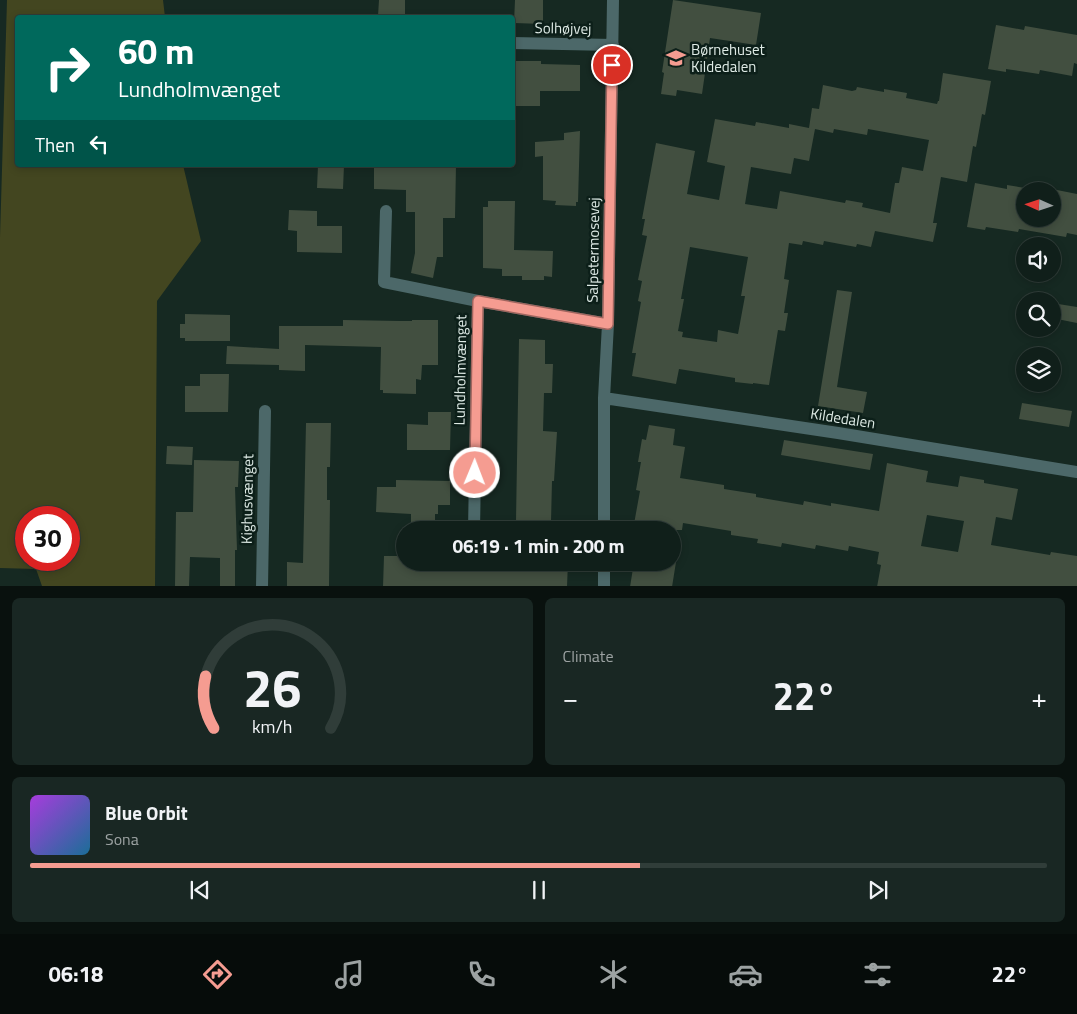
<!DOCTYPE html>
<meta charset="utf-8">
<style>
:root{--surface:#101f1a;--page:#192723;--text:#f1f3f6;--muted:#9ca2a2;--line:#303d39;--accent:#f59c91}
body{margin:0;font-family:"Titillium Web",sans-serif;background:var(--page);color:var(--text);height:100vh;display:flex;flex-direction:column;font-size:19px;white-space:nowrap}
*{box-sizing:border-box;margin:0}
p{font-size:16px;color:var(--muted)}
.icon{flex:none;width:28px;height:28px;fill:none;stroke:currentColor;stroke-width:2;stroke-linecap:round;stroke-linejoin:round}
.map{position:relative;height:586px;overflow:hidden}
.panel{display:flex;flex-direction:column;gap:12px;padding:12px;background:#09110e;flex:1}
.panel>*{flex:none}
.hud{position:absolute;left:15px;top:15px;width:500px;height:152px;border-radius:5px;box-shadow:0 2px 8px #0003,0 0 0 1px var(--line);background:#00695c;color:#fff;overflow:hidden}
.needle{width:32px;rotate:273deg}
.buttons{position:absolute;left:1016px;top:182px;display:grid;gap:10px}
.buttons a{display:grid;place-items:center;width:45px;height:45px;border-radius:50%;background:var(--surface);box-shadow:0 2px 8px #0003,0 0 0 1px var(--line);font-size:25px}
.speed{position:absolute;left:15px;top:506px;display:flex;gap:10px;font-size:25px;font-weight:700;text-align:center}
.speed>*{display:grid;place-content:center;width:65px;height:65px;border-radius:50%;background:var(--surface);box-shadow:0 2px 8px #0003,0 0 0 1px var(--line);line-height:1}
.speed .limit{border:8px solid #d22;background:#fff;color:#111}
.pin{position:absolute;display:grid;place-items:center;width:42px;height:42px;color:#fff;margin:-21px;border:2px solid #fff;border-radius:50%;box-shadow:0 1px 5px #0007}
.me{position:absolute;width:55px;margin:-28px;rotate:1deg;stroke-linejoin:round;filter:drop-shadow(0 0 4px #0008)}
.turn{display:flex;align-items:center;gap:18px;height:105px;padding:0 20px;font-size:22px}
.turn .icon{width:65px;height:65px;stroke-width:2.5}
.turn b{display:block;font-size:35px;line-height:42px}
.then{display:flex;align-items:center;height:48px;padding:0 20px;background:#0003;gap:10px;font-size:19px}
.big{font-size:38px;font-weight:700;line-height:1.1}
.panel .widget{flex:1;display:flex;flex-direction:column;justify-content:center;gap:8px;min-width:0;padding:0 18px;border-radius:8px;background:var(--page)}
.panel .dial{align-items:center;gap:0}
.dial svg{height:130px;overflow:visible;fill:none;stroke:var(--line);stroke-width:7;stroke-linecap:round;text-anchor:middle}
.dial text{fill:var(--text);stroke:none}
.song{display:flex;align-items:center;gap:15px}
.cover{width:60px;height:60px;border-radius:8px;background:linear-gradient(135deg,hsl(280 70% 55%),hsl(200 70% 35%))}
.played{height:5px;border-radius:2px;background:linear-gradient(90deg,var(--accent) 60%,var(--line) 60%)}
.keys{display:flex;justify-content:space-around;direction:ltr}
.heat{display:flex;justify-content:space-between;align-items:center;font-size:28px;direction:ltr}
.panel .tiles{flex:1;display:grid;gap:12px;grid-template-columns:1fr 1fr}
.widget:last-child{grid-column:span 2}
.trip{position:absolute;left:396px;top:521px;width:285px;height:50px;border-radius:25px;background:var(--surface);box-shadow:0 2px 8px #0003,0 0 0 1px var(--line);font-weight:700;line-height:50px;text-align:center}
.dock{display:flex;height:80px;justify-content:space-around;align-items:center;background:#060c0a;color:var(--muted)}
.dock .icon{width:35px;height:35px}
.dock .selected{color:var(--accent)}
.dock b{font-size:22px;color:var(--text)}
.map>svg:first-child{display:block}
</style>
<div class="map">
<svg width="1077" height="587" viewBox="0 0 1077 587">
<rect width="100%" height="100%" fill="#162922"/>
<path fill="#434620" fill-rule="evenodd" d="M7,0h156l2,17 -147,1v147h165l18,76 -44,60 -2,285h-113l-6,-17 -36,-1v-331zM26,518h43v42h-43z"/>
<path fill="#424f40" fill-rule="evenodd" d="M379,0h26v17l-27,-1z
M515,0h28v24l-29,-1z
M673,0l88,13 -5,32 -46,-7 -8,56 -25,-4 -1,6 -15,-2 3,-21 -2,-1z
M996,25l28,5 1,-4 52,9v29l-3,-1 -2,13 -32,-6 -1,4 -33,-5v3l-18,-3z
M513,61h28v3l39,1v26h-40v15h-27z
M943,73l48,8 -6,34 -3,-1 -6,33 -3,-1 -6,36 -26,-5 -8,46h4l-4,19 -58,-11 -4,16 -14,-3 -1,3 -32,-6 -1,4 -20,-4 -1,4 -13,-2 -5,36 5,1 -5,33h4l-3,18 -7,-1 -9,55 -16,-2v1l-18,-2v-4l-56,-9 -3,15 -44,-8 4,-23h-4l9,-51 -3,-1 4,-20 -4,-1 9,-44 -5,-1 3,-16h-3l14,-76 39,8 -8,43 32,6 6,-34 -18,-4 8,-43 40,7 1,-4 33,6v-4l20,4 3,-20 7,1 4,-24 29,6 4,-1 1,-3 27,5v-3l23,4 -1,5 31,6 1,-3h1zM815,129l18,4 1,-4 33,6 1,-6 61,11 -6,31 -21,-4 -3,16h-4l-5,30 -28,-6 1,-4 -17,-3 -1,3 -65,-12 -3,18 -32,-5 6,-37 40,7 3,-16 15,3zM690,247l58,10 -7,39h4l-7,38 -20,-4 -1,12 -35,-5 1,-5 -5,-1 6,-32h-3z
M580,131l-2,71h-2v4l-21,-1 1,-4 -13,-1v-44l-8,1v-15l29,-2v-7z
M318,165h26l-1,24 -26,-1z
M374,165h82l-1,53h-12v39h-6l-4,21 -22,-5 4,-20v-41h-9v-22l-32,-1z
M975,183l32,6v-4l18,3v31h27v-30l25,5v41l-10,-2 -1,4 -47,-8 -1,3 -32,-5 -1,3 -18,-3z
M488,201h27l-1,49 39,1 -1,26 -8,-1v4h-22v-4h-20v-7l-19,-1v-61h5z
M289,210l28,1v15h25v27l-45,-1v-21l-9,-1z
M837,290l15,2 -15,95 30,5 -4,21 -45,-7z
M1052,303l25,4v16l-25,-5z
M185,314l45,1v26h-45v-3h-5v-14h5z
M343,320l57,1h12v-1h26v45h-16l-1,15 -5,-1v15l-33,-1v-3h-3l1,-43 -76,-2v26l-26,-1v-5l-53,-1 1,-18 52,3v-23h64z
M519,339l26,1v24h8l-1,29h-8l-1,38 14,1 -3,49h-2l-1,41 -35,-1z
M200,374h29l-1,38h-43v-26h15z
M1022,403l50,8 -3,16 -50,-8z
M428,412h23l-1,38h-43v-26l21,1z
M306,423h25l-1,44h-3v33h3l-1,87h-42v-25l16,1z
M649,425l26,4 -2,16 12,2 -5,31 44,7v4l32,5v3l47,8 1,-4 27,5v-3l48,8 8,-48 41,8 -2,11 32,5 2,-11 24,4v3l34,6 -6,31 -16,-3 -5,28 59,10 1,-3 26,4v31h-200l4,-22 -4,-1 2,-12 -30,-6 -1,5 -32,-6 -1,4 -33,-6 -1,4 -24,-4 1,-4 -27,-4v-4l-48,-8 -1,7h-41l1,-5 -8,-1 6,-33 -4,-1 5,-28h-3l4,-23 4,1zM927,515l37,6 -6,31 -37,-6z
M784,440l89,14 -3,16 -89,-15z
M167,446l26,1 -1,18 -26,-1z
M194,460l45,1 -1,26h-3l2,63h-2v37h-15v-29l-30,-1 -1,30h-14l1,-75h17z
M396,480l54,1v24h-12v9h-3v11l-24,-1v-10l-35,-2 1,-25h19z
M384,556h21v6h23v7l34,1 1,-3h69v-5h36l-1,25h-184z
M634,562h42l-4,25h-42z"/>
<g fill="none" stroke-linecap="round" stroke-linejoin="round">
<path stroke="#4c6869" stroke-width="12" d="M512,43l101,2
M386,211l-2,71 94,19 130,23
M604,398l234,35 239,39
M474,530l4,-229
M604,530v-132l4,-74 5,-324
M262,587l3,-176
M604,587v-25"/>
</g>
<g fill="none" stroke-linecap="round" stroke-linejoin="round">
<defs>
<path id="route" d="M475,473l3,-172 130,23 4,-259"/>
</defs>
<use href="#route" stroke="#9f655e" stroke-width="12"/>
<use href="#route" stroke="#f59c91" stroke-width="9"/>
</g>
<defs>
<symbol id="school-bare" viewBox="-9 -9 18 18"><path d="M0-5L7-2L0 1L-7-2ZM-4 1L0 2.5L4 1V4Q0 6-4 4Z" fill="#f59c91" stroke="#0c1f19" stroke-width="2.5" paint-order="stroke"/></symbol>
</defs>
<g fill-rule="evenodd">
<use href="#school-bare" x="662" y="44" width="28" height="28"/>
</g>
<g text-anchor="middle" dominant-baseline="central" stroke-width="5" stroke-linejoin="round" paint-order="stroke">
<g font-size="15" fill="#deeae5" stroke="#0c1f19">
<text transform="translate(563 28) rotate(1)">Solhøjvej</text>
<text transform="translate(593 250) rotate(-89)">Salpetermosevej</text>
<text transform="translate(460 370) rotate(-89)">Lundholmvænget</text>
<text transform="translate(843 418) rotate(9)">Kildedalen</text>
<text transform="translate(247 499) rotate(-89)">Kighusvænget</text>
</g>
<g font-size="15" fill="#deeae5" stroke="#0c1f19" text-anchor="start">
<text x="691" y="49">Børnehuset<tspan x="691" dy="17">Kildedalen</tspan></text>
</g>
</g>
</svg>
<div class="buttons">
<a><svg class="needle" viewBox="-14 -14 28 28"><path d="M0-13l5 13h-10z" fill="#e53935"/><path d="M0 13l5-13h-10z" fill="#9ca2a2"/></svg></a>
<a><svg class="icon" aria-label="sound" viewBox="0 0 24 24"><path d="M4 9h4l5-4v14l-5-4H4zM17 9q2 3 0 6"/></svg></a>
<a><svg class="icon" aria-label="search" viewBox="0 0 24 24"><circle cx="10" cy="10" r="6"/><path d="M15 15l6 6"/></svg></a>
<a><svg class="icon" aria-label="layers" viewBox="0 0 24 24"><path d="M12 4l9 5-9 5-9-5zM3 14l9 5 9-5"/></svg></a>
</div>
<div class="speed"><div class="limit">30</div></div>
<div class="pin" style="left:612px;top:65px;background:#d93025"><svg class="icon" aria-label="arrive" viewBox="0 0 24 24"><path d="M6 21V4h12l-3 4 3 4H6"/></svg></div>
<svg class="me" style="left:475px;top:473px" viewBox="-20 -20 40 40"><circle r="17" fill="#f59c91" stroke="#fff" stroke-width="3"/><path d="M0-11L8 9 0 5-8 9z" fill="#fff"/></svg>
<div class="trip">06:19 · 1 min · 200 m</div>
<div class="hud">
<div class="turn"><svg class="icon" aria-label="right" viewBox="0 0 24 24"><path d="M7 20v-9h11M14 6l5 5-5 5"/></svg><div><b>60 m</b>Lundholmvænget</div></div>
<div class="then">Then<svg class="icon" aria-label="left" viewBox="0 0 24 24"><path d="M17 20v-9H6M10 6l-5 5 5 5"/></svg></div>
</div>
</div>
<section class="panel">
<div class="tiles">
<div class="widget dial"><svg viewBox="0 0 100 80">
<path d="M14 69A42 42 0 1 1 86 69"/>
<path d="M14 69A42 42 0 0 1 9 37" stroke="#f59c91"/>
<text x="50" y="56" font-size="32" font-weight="700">26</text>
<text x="50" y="72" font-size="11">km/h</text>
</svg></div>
<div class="widget"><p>Climate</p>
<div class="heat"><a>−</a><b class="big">22°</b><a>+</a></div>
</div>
<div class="widget">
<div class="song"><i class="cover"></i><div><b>Blue Orbit</b><p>Sona</p></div></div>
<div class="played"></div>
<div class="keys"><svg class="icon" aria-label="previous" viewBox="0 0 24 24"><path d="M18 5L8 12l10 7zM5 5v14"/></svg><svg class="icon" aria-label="pause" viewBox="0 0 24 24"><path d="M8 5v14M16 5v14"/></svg><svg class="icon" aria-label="next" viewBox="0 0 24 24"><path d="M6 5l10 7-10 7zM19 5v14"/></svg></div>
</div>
</div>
</section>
<nav class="dock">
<b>06:18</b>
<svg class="icon selected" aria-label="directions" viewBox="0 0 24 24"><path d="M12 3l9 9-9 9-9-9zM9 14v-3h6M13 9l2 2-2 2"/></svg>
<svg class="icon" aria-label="music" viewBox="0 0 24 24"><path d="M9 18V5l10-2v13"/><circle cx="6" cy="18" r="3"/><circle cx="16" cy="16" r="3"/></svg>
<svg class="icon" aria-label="phone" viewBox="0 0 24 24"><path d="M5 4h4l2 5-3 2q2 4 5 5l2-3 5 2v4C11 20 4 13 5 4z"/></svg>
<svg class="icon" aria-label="climate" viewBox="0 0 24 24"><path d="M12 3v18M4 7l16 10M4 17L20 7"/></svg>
<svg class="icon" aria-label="car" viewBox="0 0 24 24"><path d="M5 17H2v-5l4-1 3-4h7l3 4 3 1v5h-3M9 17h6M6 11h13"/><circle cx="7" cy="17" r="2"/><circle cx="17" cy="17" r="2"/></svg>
<svg class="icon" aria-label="filters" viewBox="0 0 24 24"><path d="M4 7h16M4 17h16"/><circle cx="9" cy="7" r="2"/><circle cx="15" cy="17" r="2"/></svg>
<b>22°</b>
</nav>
